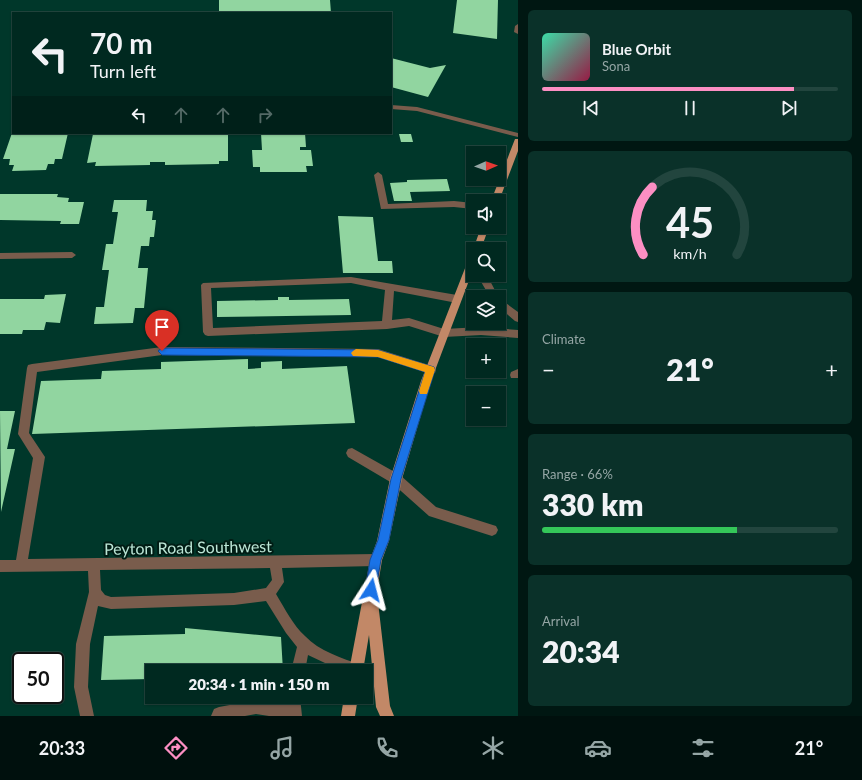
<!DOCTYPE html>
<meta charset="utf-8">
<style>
:root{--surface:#002920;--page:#0a3129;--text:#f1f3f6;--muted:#95a6a5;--line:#22453e;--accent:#fc8fc3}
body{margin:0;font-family:Lato,sans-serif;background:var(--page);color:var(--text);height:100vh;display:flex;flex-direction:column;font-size:15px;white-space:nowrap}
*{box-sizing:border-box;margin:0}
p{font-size:13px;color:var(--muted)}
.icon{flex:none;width:22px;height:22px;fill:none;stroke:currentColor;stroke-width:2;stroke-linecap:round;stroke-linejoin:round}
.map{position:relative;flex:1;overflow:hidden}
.details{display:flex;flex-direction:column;gap:10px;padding:10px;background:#001712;width:344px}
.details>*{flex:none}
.hud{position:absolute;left:12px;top:12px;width:380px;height:122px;border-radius:0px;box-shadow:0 1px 3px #0004,0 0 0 1px var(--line);background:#002920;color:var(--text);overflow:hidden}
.needle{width:26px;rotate:88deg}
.controls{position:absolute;left:466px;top:146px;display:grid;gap:8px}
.controls a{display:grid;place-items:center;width:40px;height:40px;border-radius:0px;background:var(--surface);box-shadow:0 1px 3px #0004,0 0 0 1px var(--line);font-size:20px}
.speed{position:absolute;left:12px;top:652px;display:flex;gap:8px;font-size:20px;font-weight:700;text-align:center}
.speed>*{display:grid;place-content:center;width:52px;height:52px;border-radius:50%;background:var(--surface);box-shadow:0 1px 3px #0004,0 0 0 1px var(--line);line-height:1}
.speed .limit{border:2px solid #111;border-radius:6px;background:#fff;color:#111}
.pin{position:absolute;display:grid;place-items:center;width:34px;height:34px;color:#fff;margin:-41px -17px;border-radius:50% 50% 50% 0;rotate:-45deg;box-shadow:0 0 4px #0007}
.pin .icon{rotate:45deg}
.me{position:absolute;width:44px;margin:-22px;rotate:9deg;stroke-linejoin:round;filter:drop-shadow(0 0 3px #0008)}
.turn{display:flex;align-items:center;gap:14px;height:84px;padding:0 12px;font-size:18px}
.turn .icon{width:52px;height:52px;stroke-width:2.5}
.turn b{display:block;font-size:28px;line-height:34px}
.lanes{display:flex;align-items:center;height:38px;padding:0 12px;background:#0003;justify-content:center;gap:20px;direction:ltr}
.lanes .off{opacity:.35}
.big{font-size:30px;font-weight:800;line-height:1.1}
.details .card{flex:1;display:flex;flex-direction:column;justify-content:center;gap:6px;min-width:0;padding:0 14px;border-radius:6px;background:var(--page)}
.details .dial{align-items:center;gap:0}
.dial svg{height:104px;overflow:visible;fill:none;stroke:var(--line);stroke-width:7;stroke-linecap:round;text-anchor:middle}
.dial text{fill:var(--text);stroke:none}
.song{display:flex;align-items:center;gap:12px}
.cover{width:48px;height:48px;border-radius:6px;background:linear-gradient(135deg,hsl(160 70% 55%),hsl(340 70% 35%))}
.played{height:4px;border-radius:2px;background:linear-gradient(90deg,var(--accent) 85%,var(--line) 85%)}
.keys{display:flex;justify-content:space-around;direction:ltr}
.heat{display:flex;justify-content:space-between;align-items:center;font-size:22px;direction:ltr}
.charge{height:6px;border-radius:3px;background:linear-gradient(90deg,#34c759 66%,var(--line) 0)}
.trip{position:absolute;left:145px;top:664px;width:228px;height:40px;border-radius:0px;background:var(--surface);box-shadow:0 1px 3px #0004,0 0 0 1px var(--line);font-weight:800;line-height:40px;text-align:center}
.tab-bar{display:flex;height:64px;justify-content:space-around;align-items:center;background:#00100d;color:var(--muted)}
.tab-bar .icon{width:28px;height:28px}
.tab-bar .current{color:var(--accent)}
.tab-bar b{font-size:18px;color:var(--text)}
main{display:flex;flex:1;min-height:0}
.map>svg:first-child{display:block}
</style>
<main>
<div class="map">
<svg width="518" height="716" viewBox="0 0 518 716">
<rect width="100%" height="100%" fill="#00372a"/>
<path fill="#91d5a0" d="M219,0h111l1,13h-112z
M457,0h41l-1,39 -44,-6z
M391,58l39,10 16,-3 -18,32 -37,-10z
M13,130v3h55l-6,26h-7l-1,5h-6l-2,6 -34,1 2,-6h-5l1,-6h-7z
M102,133h126v28h-9v3l-54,1v-3h-15v3l-55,1 1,-4 -9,1 6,-29z
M261,133h44l1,14h-6v3h11l2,16h-7l1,6h-47v-5h-7l-1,-17h10z
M399,134h12l2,8h-12z
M447,179l3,12 -40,1 2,9h-18l-4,-18 17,-1v-2z
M0,194h58l-1,3 12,1 -1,4h16l-5,22h-19l1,-3 -61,-1z
M114,200h33l-1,11h7l-1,9h4l-2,17h-4l-1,9h-8l-3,22h10l-4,40h-9l-2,15 -39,1 2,-17h8l5,-37h-7l4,-26h7l5,-32h-6z
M338,216l35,1 5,44h14l1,12h-50z
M66,294l-6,29 -14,-1 -2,8h-21l-1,4h-22v-35h44l1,-4z
M278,297h11v3l60,-1 2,16 -134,2v-16l61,-1z
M248,359v10l13,-1v-6l21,-1v8l65,-3 8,57 -323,11 9,-53 60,-2 1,-8 59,-2v-7z
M0,411h15l-8,38h8l-14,63z
M185,628l96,9 2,34h-131v8l-51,1 3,-44 81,-2z"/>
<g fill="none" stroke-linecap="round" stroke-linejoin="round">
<path fill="#795c4c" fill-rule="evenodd" d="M518,24v10l-4,-2 1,-6z
M391,105l26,2 101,26v4l-101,-26 -26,-2z
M378,172l4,3 6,29 66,-3 19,2v6l-19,-2 -73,2 -7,-34z
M72,252l4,3 -4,3 -72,1v-6z
M477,275h10l12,23 19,14v10l-3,-1 -16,-14v-10h-9z
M351,277l106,18 5,4 -5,4 -63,-12 -2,29 17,-2 35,11 37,-2 37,3v8l-37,-3 -37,2 -35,-11 -22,3 -179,7 -3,-1 -2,-3 -2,-47 2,-2zM351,283l34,7 -3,31 -169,7 -2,-40z
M162,347l216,2 57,18 1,3 -1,3 -4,1 -53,-17 -216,-2 -125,17 -8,61 16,24 -17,102 348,-5 4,2 2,4 -2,4 -4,2 -94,2 2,14 -8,12c9,15 17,31 29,42 14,15 37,22 56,29l1,6h-20l-34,-16 -3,16h-14l6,-24 -11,-14 -20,-32 -32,4 -123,4 -13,-3 -8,38 -2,43 6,29h-14l-6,-29 2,-43 13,-52 -1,-21 -88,1v-12h16l17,-102 -15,-24 9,-66 1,-3 4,-1zM270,568l2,12 -6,8 -32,5 -123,4 -6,-2 -4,-5 -1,-20z
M518,369v9h-7l-1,-3 1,-3z
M352,448l48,27 36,32 60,19 2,4 -2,4 -4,2 -63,-20 -37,-33 -44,-26 -2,-4 2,-4z
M286,697h14l2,19h-33l-13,-2 -11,2h-34l3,-7 5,-2 37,-7 31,5z"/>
<path fill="#c28867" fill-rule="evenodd" d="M515,139h3v12l-19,50h-8z
M481,227h8l-8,22 -8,1z
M473,255v15l-42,111 -29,98 -13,62 -7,19 -6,37 2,5 12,104 4,10h-14l-4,-9 -7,-72 -6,36h-14l21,-111 7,-19 13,-62 31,-98 48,-123z
M344,697h14l-3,19h-14z"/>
</g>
<path fill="#1a73e8" stroke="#114b97" d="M162,348l216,2 56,17 1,3 -34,109 -12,61 -8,20 -6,34 -4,2 -4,-2 -2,-4 5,-30 8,-20 13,-61 34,-107 -47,-15 -216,-2 -4,-4z"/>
<path fill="#f59e0b" d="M356,349l22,1 56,17 1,3 -8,24h-7l-1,-3 6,-19 -47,-15 -25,-1 -2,-3 2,-2z"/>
<g text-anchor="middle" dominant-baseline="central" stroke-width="4" stroke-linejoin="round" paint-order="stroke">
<g font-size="16" fill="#bbe6d6" stroke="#001c14">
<text transform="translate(188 547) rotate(-1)">Peyton Road Southwest</text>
</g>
</g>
</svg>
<div class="controls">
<a><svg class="needle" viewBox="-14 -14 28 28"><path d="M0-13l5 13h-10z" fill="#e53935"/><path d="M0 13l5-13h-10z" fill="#95a6a5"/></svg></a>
<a><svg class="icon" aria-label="sound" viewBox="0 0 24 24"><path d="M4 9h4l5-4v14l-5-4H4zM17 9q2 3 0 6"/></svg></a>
<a><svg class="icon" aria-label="search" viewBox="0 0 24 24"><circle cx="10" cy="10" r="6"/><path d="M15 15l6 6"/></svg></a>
<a><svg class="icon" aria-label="layers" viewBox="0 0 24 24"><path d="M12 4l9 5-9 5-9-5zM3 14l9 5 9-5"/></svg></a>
<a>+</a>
<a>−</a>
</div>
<div class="speed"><div class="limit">50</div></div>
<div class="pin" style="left:162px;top:351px;background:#d93025"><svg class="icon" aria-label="arrive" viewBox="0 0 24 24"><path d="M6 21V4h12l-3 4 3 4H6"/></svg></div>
<svg class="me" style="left:371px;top:590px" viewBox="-20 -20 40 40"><path d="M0-17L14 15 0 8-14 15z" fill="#1a73e8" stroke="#fff" stroke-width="4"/></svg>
<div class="trip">20:34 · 1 min · 150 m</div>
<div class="hud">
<div class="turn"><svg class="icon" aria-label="left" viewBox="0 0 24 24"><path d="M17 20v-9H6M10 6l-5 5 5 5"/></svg><div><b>70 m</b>Turn left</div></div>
<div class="lanes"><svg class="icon" aria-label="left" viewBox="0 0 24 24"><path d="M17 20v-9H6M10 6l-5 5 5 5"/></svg><svg class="icon off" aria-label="ahead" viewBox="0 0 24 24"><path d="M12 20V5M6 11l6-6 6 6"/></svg><svg class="icon off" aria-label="ahead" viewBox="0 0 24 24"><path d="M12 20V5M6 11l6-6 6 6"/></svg><svg class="icon off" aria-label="right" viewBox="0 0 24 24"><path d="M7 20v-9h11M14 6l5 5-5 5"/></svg></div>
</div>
</div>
<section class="details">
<div class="card">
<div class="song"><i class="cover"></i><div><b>Blue Orbit</b><p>Sona</p></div></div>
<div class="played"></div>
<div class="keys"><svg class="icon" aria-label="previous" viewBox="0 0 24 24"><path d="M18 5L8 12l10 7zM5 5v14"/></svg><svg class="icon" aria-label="pause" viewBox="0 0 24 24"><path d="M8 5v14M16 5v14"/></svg><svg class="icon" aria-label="next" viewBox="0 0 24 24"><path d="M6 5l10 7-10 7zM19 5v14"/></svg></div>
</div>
<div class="card dial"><svg viewBox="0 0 100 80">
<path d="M14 69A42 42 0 1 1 86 69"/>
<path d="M14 69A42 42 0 0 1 21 17" stroke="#fc8fc3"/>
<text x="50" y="56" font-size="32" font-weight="700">45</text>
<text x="50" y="72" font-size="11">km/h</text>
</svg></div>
<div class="card"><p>Climate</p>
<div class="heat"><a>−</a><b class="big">21°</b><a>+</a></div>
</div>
<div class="card"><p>Range · 66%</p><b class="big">330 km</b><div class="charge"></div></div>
<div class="card"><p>Arrival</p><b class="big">20:34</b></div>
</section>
</main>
<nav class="tab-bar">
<b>20:33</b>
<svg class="icon current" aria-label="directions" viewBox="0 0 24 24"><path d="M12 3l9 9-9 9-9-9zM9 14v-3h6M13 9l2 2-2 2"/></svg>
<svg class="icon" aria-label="music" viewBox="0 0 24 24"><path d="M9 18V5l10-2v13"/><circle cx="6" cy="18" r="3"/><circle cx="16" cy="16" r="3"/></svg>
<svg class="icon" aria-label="phone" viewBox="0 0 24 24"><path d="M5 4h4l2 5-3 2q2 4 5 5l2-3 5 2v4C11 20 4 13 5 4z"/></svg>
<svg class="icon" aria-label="climate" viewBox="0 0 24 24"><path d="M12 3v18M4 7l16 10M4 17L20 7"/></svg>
<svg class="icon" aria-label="car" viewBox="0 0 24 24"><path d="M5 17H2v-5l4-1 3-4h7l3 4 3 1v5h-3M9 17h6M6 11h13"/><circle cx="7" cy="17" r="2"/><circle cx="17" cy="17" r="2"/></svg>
<svg class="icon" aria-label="filters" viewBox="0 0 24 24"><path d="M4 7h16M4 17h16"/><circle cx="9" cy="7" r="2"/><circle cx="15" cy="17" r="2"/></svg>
<b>21°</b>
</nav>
